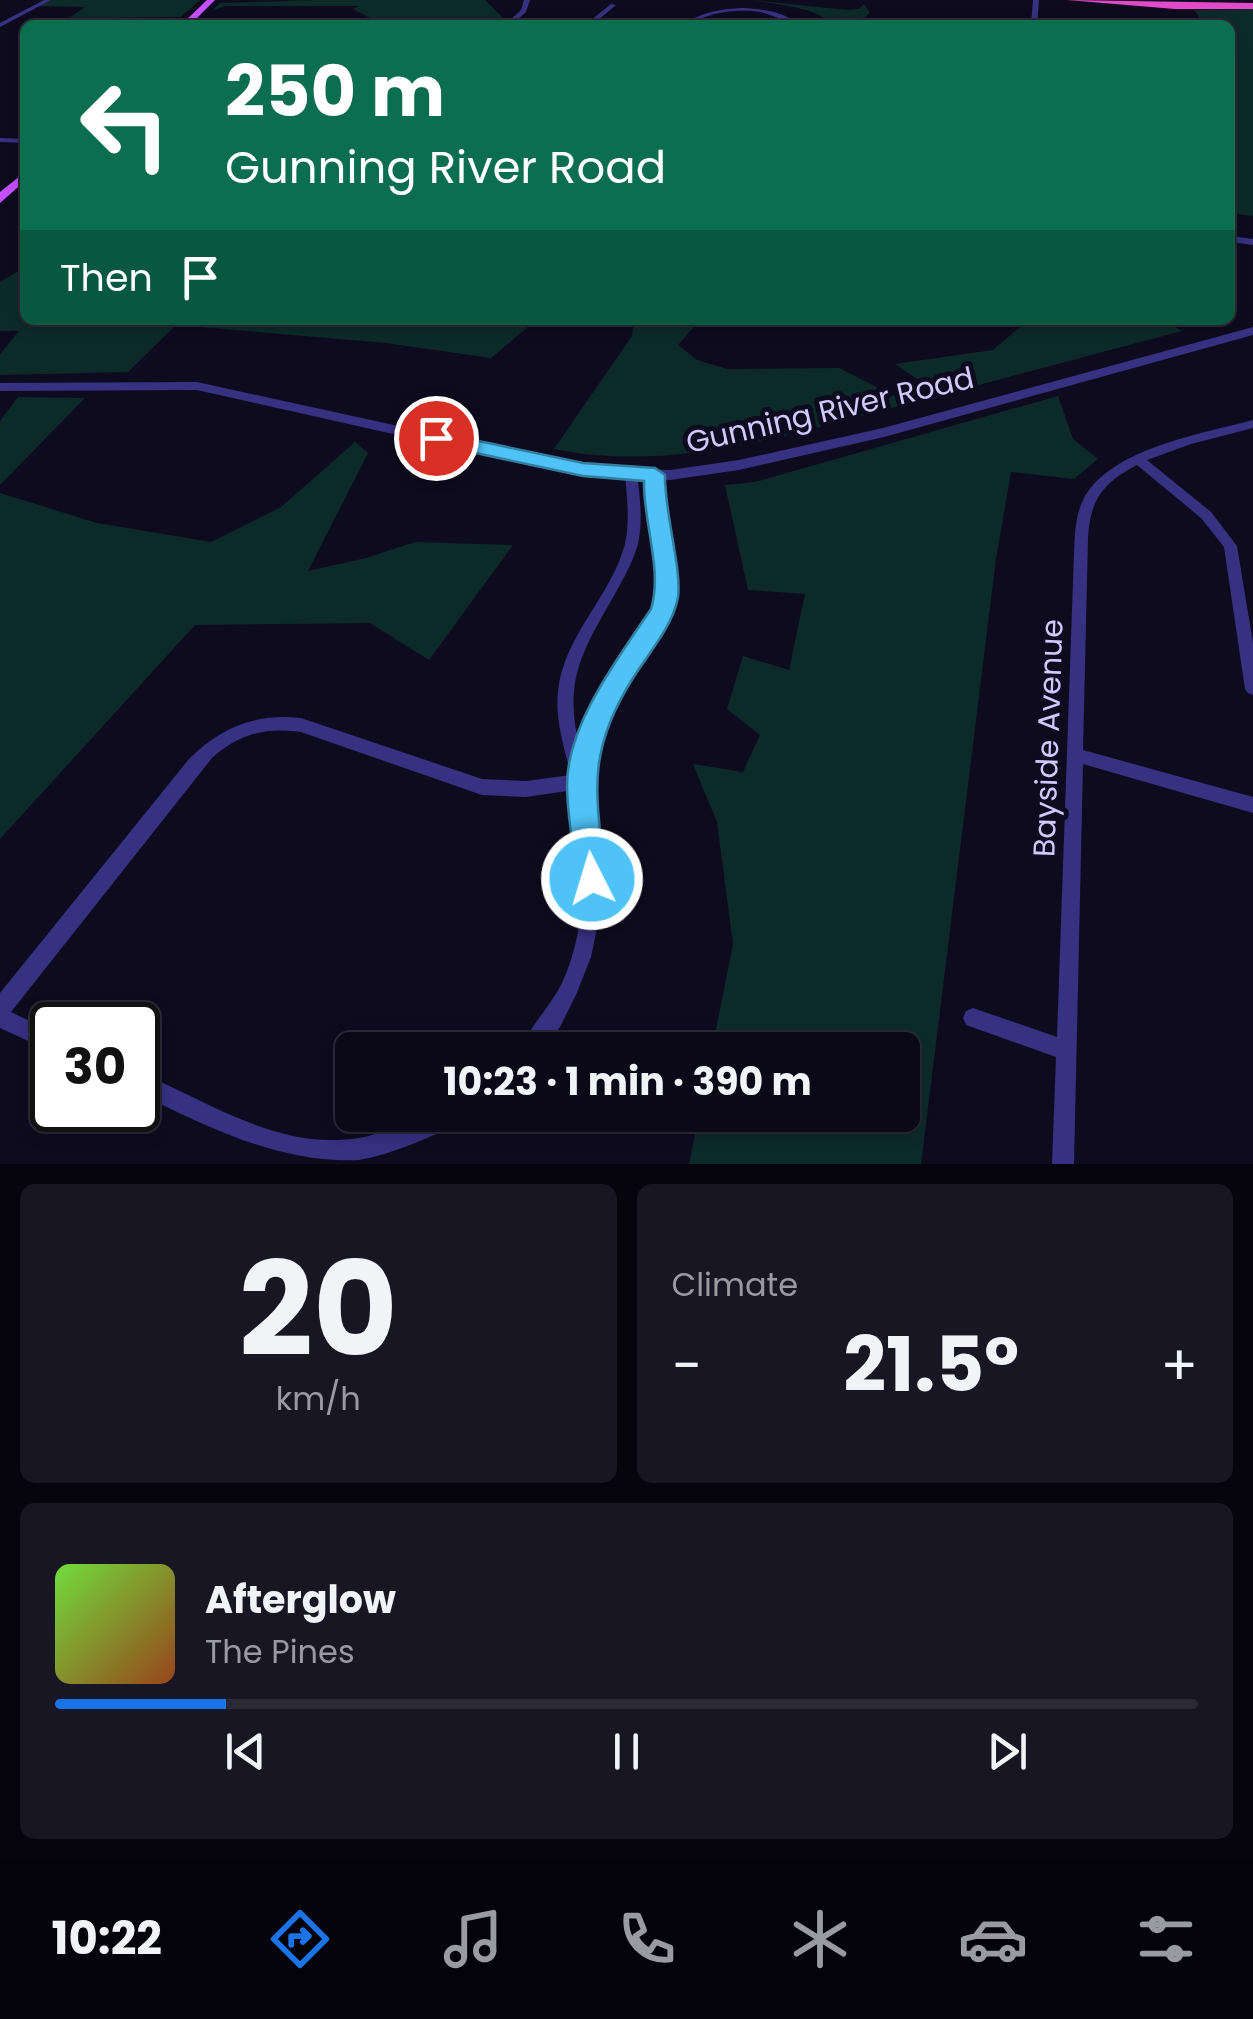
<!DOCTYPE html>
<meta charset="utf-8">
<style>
:root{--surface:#0b0817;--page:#191624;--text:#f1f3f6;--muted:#9a9aa1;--line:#2b2936;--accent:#1a73e8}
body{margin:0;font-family:Poppins,sans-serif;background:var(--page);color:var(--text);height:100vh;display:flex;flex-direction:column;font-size:38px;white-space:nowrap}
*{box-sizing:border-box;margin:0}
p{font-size:32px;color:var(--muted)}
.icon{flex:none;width:55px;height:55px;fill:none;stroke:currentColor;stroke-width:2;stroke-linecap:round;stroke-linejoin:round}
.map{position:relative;height:1164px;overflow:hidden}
.drawer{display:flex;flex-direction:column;gap:20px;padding:20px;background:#06040d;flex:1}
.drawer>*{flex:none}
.hud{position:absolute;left:20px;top:20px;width:1215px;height:305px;border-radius:15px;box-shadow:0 5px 15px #0003,0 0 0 2px var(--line);background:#0b6e4f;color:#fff;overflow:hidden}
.speed{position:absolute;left:30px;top:1002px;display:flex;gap:20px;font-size:50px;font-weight:700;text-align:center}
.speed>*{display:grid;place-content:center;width:130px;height:130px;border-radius:50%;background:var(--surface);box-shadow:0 5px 15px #0003,0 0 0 2px var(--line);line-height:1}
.speed .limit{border:5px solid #111;border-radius:15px;background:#fff;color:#111}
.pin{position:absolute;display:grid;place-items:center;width:85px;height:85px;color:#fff;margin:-42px;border:5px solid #fff;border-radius:50%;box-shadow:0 2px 10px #0007}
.me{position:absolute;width:110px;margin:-55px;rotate:355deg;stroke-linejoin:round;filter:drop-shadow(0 0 8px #0008)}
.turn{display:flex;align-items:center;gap:35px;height:210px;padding:0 40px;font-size:45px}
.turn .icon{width:130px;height:130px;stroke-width:2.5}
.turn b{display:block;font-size:70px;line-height:85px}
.then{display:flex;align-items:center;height:95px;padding:0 40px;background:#0003;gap:20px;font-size:38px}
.big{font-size:75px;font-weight:700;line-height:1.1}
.drawer .tile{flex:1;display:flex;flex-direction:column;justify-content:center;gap:15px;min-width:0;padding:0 35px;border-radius:15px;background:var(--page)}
.drawer .dial{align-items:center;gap:0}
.dial b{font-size:130px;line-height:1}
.song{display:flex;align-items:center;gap:30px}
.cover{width:120px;height:120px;border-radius:15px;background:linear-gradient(135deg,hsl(100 70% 55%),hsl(20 70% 35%))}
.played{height:10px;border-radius:5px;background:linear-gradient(90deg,var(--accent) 15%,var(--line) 15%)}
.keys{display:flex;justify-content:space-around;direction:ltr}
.heat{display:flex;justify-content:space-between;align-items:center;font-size:55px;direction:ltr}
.drawer .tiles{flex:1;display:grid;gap:20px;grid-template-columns:1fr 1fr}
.tile:last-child{grid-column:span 2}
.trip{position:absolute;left:335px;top:1032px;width:585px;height:100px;border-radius:15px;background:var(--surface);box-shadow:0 5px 15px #0003,0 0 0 2px var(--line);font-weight:700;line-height:100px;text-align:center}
.menu{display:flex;height:160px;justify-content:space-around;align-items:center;background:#040309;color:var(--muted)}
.menu .icon{width:70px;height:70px}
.menu .active{color:var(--accent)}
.menu b{font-size:45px;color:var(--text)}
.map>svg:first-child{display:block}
</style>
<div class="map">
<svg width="1253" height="1164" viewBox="0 0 1253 1164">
<rect width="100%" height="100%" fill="#0f0b1f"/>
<path fill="#0d2a2a" d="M51,0h149l-19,17 -69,1 -10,7h-43l26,-18 -46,-1z
M317,0h168l21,21 -7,4h-116l-30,-16 6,-3h-134l-13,5 8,-8z
M751,0l96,10 12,-1 5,-5 6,9c-30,24 -35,6 -64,-3 -17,-5 -37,-7 -55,-10z
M1253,9v207l-23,-3v-188h-25l-11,-15z
M25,267v53h511l-45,38 -105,-15 -210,-18 -48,47 -128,3v-21l19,-23h-19v-49z
M634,320h66l-22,25 19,15 30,9 112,-1 57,29 6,8c-113,30 -231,68 -348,44l78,-113z
M1028,320h137l17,11 -241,64 -46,-31 98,-14z
M1058,396l15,43 25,20 -24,20 -63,-7 -15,87 -75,605h-232l10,-49h203v-65h-190l21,-106 -16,-122 -24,-58 50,8 17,-37 -33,-26 16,-53 46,14 16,-76 -57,-4 -23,-105 30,-3z
M18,397l67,1 -85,87v-64z
M355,442l13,11 -60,118 58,-13 49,-16 98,3 -84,115 -59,-37 -175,2 -195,214v-346l97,30 114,19 70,-35z"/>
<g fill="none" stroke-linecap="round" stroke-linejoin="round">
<path fill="#373182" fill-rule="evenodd" d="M44,0h7l-51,27v-4z
M524,0h6l-4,12 -15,13h-6l16,-15z
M1033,0h6l-2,25h-6z
M611,4l5,1 -24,20h-7z
M742,8c21,1 41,3 58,17 -15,-2 -28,-12 -46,-14 -16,-1 -33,0 -49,6 -8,3 -13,7 -22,8 18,-13 37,-16 59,-17z
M190,18l132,1 3,2h-137z
M0,138l25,1v4l-25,-1z
M1230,236l23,3v6l-23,-3z
M1253,420v8l-62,16 -44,16 64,52 26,34 16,97v52l-5,-2 -3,-4 -21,-142 -23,-29 -64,-53c-34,18 -47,34 -49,74l-5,211 170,47v16l-170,-49 -9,400h-22l4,-107 -90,-32 -3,-7 3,-7 7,-3 84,29 17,-484c1,-18 1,-38 10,-55 28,-50 117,-64 169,-78z
M631,470l6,4c3,23 6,47 1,70 -6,21 -17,39 -27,57 -32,55 -47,84 -31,148 8,-25 17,-49 32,-71 16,-25 40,-49 47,-79 8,-37 -9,-86 -10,-124l6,-4 6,4 12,96v27l-18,41 -43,65 -11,31 -12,47 11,75 1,34 -3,33 -7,33 -15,38 -16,32 -17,23h-23c10,-24 30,-43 42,-67 28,-60 22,-129 12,-193l-48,7 -44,-2 -181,-63c-36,-5 -62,2 -89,26l-201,254 41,20v20l-52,-24v-35l189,-234c32,-32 67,-46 112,-41l181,61 44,2 45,-6c-7,-28 -16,-55 -13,-84 6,-56 53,-94 67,-147 5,-23 2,-47 0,-70z
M138,1072c71,29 139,79 221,66 23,-4 44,-16 67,-22 12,-3 26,-1 39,-1l-3,8c-33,14 -68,31 -103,37 -79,4 -154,-34 -221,-67z"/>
<path fill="#373182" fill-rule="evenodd" d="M1253,327v8l-369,102 -145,33 -69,10 -39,-1 -86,-11 -348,-78 -197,1v-8l197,-1 348,76 86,11 39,1 69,-10 144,-32z"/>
<path fill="#c450ff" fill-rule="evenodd" d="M207,0h8l-25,25h-9z
M25,172v9l-25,22v-11z"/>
<path fill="#e24acb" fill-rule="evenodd" d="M1067,0l186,3v6h-78z"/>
</g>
<path fill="#4fc3f7" stroke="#337fa1" stroke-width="2.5" d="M436,432l147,31 72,5 10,7c-1,35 17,95 13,122 -5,29 -30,57 -45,81 -48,76 -37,117 -27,201l-4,10 -10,4 -11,-4 -4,-10c-3,-31 -10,-63 -10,-94 0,-61 52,-128 84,-176 12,-39 -8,-87 -7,-128l-61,-5 -154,-33 -3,-5z"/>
<g text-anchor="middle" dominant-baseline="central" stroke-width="10" stroke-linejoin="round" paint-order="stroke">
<g font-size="30" fill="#d1c9ff" stroke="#0f0b1f">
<text transform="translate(830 410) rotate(-13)">Gunning River Road</text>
<text transform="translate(1048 738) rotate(-88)">Bayside Avenue</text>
</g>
</g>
</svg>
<div class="speed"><div class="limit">30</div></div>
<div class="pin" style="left:436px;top:438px;background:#d93025"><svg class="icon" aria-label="arrive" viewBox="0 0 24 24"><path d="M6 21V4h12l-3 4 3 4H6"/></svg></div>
<svg class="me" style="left:592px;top:879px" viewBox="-20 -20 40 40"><circle r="17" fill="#4fc3f7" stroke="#fff" stroke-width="3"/><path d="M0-11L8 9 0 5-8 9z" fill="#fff"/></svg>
<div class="trip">10:23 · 1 min · 390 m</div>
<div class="hud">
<div class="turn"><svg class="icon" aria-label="left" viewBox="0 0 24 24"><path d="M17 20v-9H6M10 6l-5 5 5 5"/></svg><div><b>250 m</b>Gunning River Road</div></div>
<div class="then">Then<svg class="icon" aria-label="arrive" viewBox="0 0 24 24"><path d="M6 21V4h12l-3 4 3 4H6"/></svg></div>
</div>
</div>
<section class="drawer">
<div class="tiles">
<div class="tile dial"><b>20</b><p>km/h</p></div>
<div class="tile"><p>Climate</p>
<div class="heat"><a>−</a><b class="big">21.5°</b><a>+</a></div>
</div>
<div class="tile">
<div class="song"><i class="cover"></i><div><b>Afterglow</b><p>The Pines</p></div></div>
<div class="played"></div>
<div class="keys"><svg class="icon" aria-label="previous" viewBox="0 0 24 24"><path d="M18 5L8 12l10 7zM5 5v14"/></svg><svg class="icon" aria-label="pause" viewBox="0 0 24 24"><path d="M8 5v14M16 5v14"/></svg><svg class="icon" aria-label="next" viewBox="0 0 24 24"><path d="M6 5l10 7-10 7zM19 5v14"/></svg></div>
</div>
</div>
</section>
<nav class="menu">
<b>10:22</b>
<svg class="icon active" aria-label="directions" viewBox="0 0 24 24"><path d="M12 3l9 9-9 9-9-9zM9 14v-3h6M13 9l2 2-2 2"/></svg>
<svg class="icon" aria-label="music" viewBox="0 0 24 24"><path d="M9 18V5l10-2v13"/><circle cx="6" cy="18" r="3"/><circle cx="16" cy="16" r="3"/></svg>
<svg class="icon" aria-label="phone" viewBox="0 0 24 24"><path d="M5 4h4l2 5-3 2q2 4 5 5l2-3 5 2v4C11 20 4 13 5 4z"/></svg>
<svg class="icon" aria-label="climate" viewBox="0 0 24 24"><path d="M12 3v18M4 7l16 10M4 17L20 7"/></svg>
<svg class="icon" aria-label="car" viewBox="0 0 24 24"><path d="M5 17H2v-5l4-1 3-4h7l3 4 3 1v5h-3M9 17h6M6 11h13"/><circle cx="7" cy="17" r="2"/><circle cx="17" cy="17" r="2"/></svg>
<svg class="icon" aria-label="filters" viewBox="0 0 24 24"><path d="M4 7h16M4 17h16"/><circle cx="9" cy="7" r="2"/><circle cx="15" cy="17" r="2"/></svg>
</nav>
